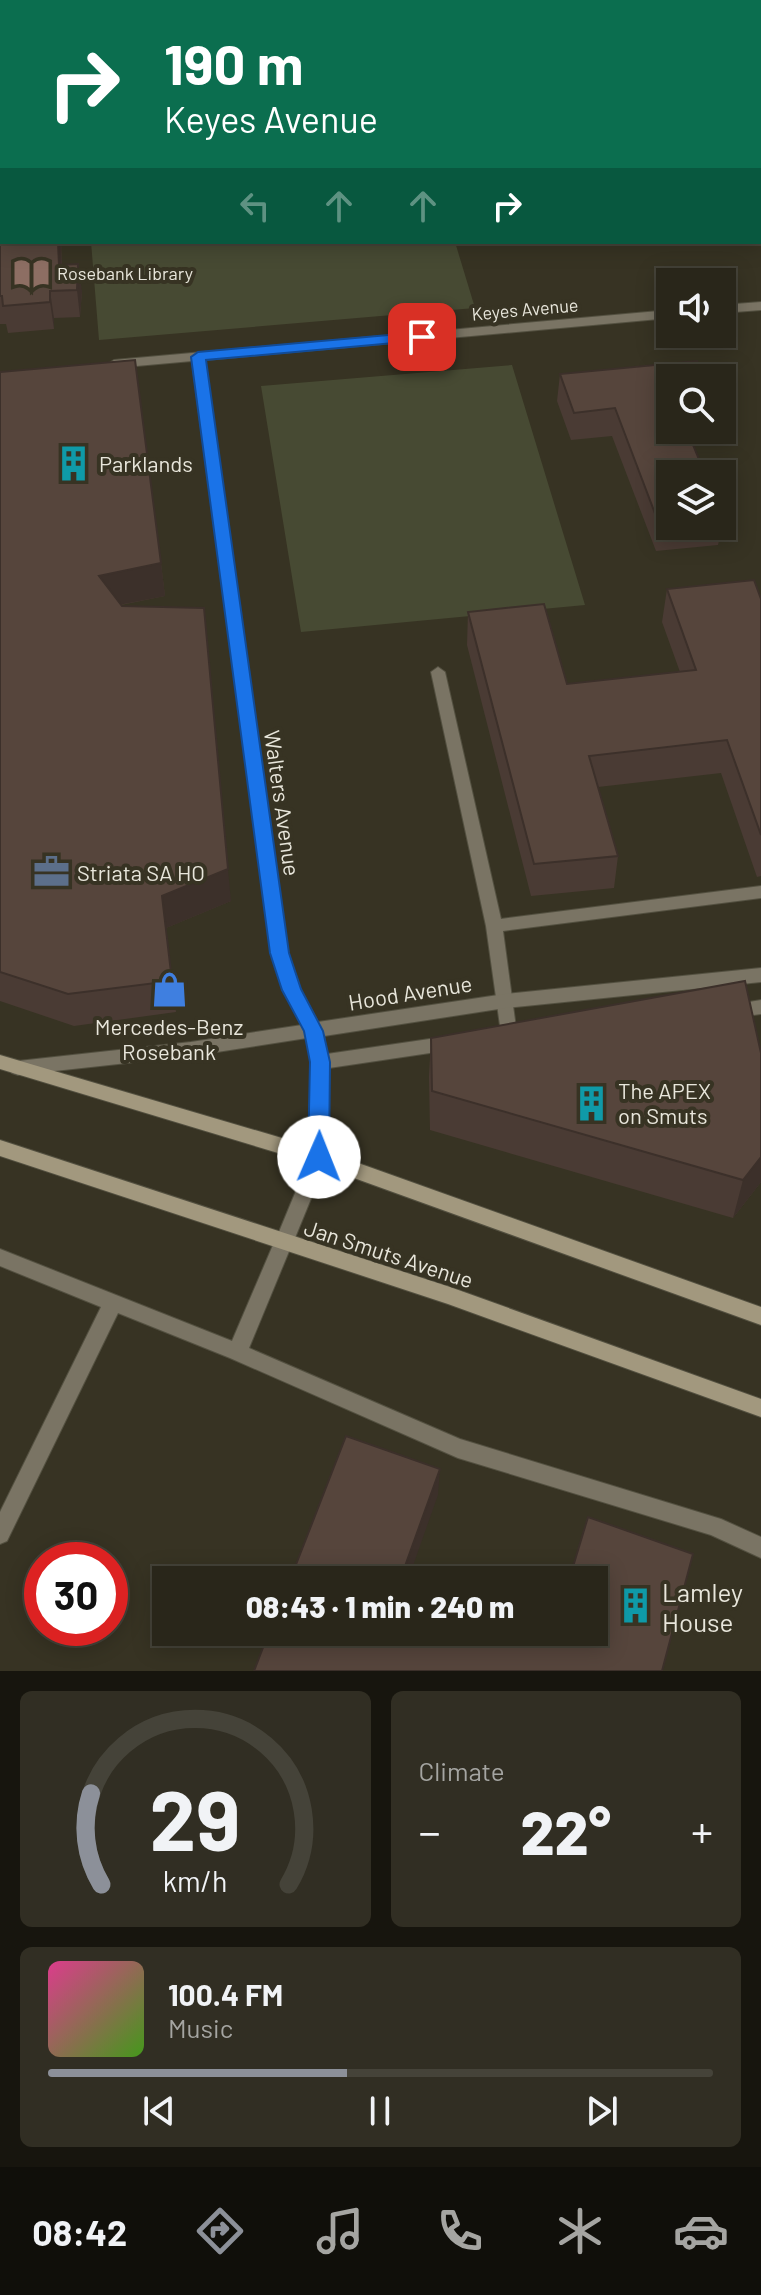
<!DOCTYPE html>
<meta charset="utf-8">
<style>
:root{--surface:#29261a;--page:#312e23;--text:#f1f3f6;--muted:#a5a5a2;--line:#454339;--accent:#8c9099}
body{margin:0;font-family:Barlow,sans-serif;background:var(--page);color:var(--text);height:100vh;display:flex;flex-direction:column;font-size:30px;white-space:nowrap}
*{box-sizing:border-box;margin:0}
p{font-size:26px;color:var(--muted)}
.icon{flex:none;width:44px;height:44px;fill:none;stroke:currentColor;stroke-width:2;stroke-linecap:round;stroke-linejoin:round}
.map{position:relative;height:1671px;overflow:hidden}
.side{display:flex;flex-direction:column;gap:20px;padding:20px;background:#17150e;flex:1}
.side>*{flex:none}
.guide{position:absolute;left:0px;top:0px;width:762px;height:244px;box-shadow:0 4px 20px #0003,0 0 0 2px var(--line);background:#0b6e4f;color:#fff;overflow:hidden}
.tools{position:absolute;left:656px;top:268px;display:grid;gap:16px}
.tools a{display:grid;place-items:center;width:80px;height:80px;border-radius:0px;background:var(--surface);box-shadow:0 4px 20px #0003,0 0 0 2px var(--line);font-size:40px}
.speed{position:absolute;left:24px;top:1542px;display:flex;gap:16px;font-size:40px;font-weight:700;text-align:center}
.speed>*{display:grid;place-content:center;width:104px;height:104px;border-radius:50%;background:var(--surface);box-shadow:0 4px 20px #0003,0 0 0 2px var(--line);line-height:1}
.speed .limit{border:12px solid #d22;background:#fff;color:#111}
.pin{position:absolute;display:grid;place-items:center;width:68px;height:68px;color:#fff;margin:-34px;border-radius:16px;box-shadow:0 4px 12px #0006}
.me{position:absolute;width:88px;margin:-44px;rotate:1deg;stroke-linejoin:round;filter:drop-shadow(0 0 6px #0008)}
.turn{display:flex;align-items:center;gap:28px;height:168px;padding:0 32px;font-size:36px}
.turn .icon{width:104px;height:104px;stroke-width:2.5}
.turn b{display:block;font-size:56px;line-height:68px}
.lanes{display:flex;align-items:center;height:76px;padding:0 32px;background:#0003;justify-content:center;gap:40px;direction:ltr}
.lanes .off{opacity:.35}
.big{font-size:60px;font-weight:800;line-height:1.1}
.side .card{flex:1;display:flex;flex-direction:column;justify-content:center;gap:12px;min-width:0;padding:0 28px;border-radius:12px;background:var(--page)}
.side .dial{align-items:center;gap:0}
.dial svg{height:208px;overflow:visible;fill:none;stroke:var(--line);stroke-width:7;stroke-linecap:round;text-anchor:middle}
.dial text{fill:var(--text);stroke:none}
.song{display:flex;align-items:center;gap:24px}
.cover{width:96px;height:96px;border-radius:12px;background:linear-gradient(135deg,hsl(330 70% 55%),hsl(100 70% 35%))}
.played{height:8px;border-radius:4px;background:linear-gradient(90deg,var(--accent) 45%,var(--line) 45%)}
.keys{display:flex;justify-content:space-around;direction:ltr}
.heat{display:flex;justify-content:space-between;align-items:center;font-size:44px;direction:ltr}
.side .tiles{flex:1;display:grid;gap:20px;grid-template-columns:1fr 1fr}
.card:last-child{grid-column:span 2}
.trip{position:absolute;left:152px;top:1566px;width:456px;height:80px;border-radius:0px;background:var(--surface);box-shadow:0 4px 20px #0003,0 0 0 2px var(--line);font-weight:800;line-height:80px;text-align:center}
.tabs{display:flex;height:128px;justify-content:space-around;align-items:center;background:#100f0a;color:var(--muted)}
.tabs .icon{width:56px;height:56px}
.tabs .selected{color:var(--accent)}
.tabs b{font-size:36px;color:var(--text)}
.map>svg:first-child{display:block}
</style>
<div class="map">
<svg width="761" height="1671" viewBox="0 0 761 1671">
<rect width="100%" height="100%" fill="#373323"/>
<path fill="#474a33" d="M91,242h364l20,66 -376,32z
M512,365l73,240 -284,27 -40,-246z"/>
<g fill="none" stroke-linecap="round" stroke-linejoin="round">
<defs>
<path id="service" d="M549,0h10l1,2h-10z
M760,68h1v6h-1z
M438,667l7,5 56,247 260,-33v12l-258,33 14,104 -3,5 -6,2 -6,-2 -16,-114 -55,-254z
M283,1236l7,2 2,6 -43,104 211,91 261,80 40,18v21l-50,-23 -253,-77 -228,-100 -112,-45 -111,228 -7,3v-32l101,-205 -101,-41v-17l232,92 44,-103z"/>
<path id="minor" d="M761,302v8l-39,3v-8z
M670,310v8l-465,42 82,593 13,36 18,33 187,-28 256,-26v14l-256,26 -181,28 3,18 123,-18 6,2 3,5 -3,5 -6,2 -121,18 -1,89 -38,93 -7,2 -7,-2 -2,-6 36,-87 1,-95 -4,-24 -116,18 -173,19 -6,-2 -3,-5 3,-5 6,-2 173,-19 111,-17 -19,-35 -12,-37 -79,-592 -78,7 -6,-4 6,-4z
M761,1000v14l-30,4 -6,-2 -3,-5 3,-5z"/>
<path id="secondary" d="M0,1055l319,94 442,158v18l-443,-160 -318,-96z
M0,1140l450,147 311,112v18l-313,-113 -448,-148z"/>
</defs>
<use href="#service" stroke="#535040" stroke-width="2"/>
<use href="#minor" stroke="#535040" stroke-width="2"/>
<use href="#secondary" stroke="#535040" stroke-width="2"/>
<use href="#service" fill="#7a7464" fill-rule="evenodd"/>
<use href="#minor" fill="#7a7464" fill-rule="evenodd"/>
<use href="#secondary" fill="#a2987e" fill-rule="evenodd"/>
</g>
<path fill="#4a3b34" d="M383,0h153l1,2h-153z
M586,0h145l1,2h-145z
M2,46v90h-1l-1,-89z
M0,227l2,15h59l1,23 20,26 -2,26 -26,1v11l-46,4 -2,-9h-6z
M0,372l161,191 4,33 -44,9 110,296 -65,27 10,84 -102,14 -74,-25z
M560,374l110,4v148h52l-4,19 -62,6 -44,-115 -41,4 -14,-39z
M667,589l94,10v277l-4,1 -36,-104 -123,14 20,69 -4,32 -83,8 -64,-251 1,-33 99,72 113,-12 -18,-50z
M431,1038l330,15v129l-28,36 -303,-88 -1,-53z"/>
<path fill="#3c302a" d="M58,242h3v6l2,44 -4,-27z
M78,264l4,27 -2,26 -3,-27z
M50,291l4,27v11l-4,-27z
M161,563l4,33 -62,12 -4,-32z
M228,869l3,32 -65,27 10,84 -14,-116z
M761,1157v25l-28,36 10,-38z
M440,1469l-2,26 -30,85h-8z"/>
<path fill="#56453c" stroke="#3c302a" stroke-width="2" d="M207,0h73v2h-73z
M320,0h53l1,2h-54z
M480,0h56l1,2h-56z
M600,0h131l1,2h-131z
M2,46v64h-2v-63z
M0,227h2v15h56l1,23 19,-1 -1,26 -27,1v11l-47,4 -1,-10h-2z
M135,360l26,203 -62,13 23,30 82,2 24,261 -66,27 10,85 -104,13 -68,-22v-600z
M697,361l8,17h-35v52h17l18,44h-35v49l-11,1 -44,-116 -41,5 -14,-39z
M754,580l7,19v236l-34,-95 -138,16 29,100 -84,8 -66,-252 76,-8 23,80 129,-14 -29,-81z
M745,981l16,72v104l-18,23 -311,-89 -1,-53z
M346,1436l94,33 -40,111h-110z
M588,1517l105,37 -31,117h-408l15,-39h259l-1,3 23,9 3,-12h41v-52h-25z
M442,1568l33,12h-37z"/>
<path fill="#1a73e8" stroke="#114b97" stroke-width="2" d="M422,332l7,5 -2,3 -221,20 83,593 12,36 22,42 7,31 -1,95 -3,6 -7,3 -8,-3 -3,-6 2,-95 -6,-31 -22,-41 -12,-37 -79,-596 7,-5z"/>
<defs>
<symbol id="library-bare" viewBox="-9 -9 18 18"><path d="M-6-4Q-3-5.5-.7-3.5V5Q-3 3-6 4ZM6-4Q3-5.5 .7-3.5V5Q3 3 6 4Z" fill="#8d6e63" stroke="#373323" stroke-width="2.5" paint-order="stroke"/></symbol>
<symbol id="building-bare" viewBox="-9 -9 18 18"><path d="M-4-6H4V6H1V3H-1V6H-4ZM-2.5-4.3h1.7v1.8h-1.7ZM.8-4.3h1.7v1.8H.8ZM-2.5-1h1.7V.8h-1.7ZM.8-1h1.7V.8H.8Z" fill="#0f9aa8" stroke="#373323" stroke-width="2.5" paint-order="stroke"/></symbol>
<symbol id="office-bare" viewBox="-9 -9 18 18"><path d="M-6-3h4V-5.5h4V-3h4V5H-6ZM-1-4.5V-3h2v-1.5ZM-6 0V1H6V0Z" fill="#5c6f8a" stroke="#373323" stroke-width="2.5" paint-order="stroke"/></symbol>
<symbol id="shop-bare" viewBox="-9 -9 18 18"><path d="M-5-2.5h2.3a2.7 3.5 0 0 1 5.4 0H5L5.5 6h-11ZM-1.5-2.5h3a1.5 2.3 0 0 0-3 0Z" fill="#3f7fe0" stroke="#373323" stroke-width="2.5" paint-order="stroke"/></symbol>
</defs>
<g fill-rule="evenodd">
<use href="#library-bare" x="6" y="248" width="51" height="51"/>
<use href="#building-bare" x="48" y="438" width="51" height="51"/>
<use href="#office-bare" x="26" y="846" width="51" height="51"/>
<use href="#shop-bare" x="144" y="964" width="51" height="51"/>
<use href="#building-bare" x="566" y="1078" width="51" height="51"/>
<use href="#building-bare" x="610" y="1580" width="51" height="51"/>
</g>
<g text-anchor="middle" dominant-baseline="central" stroke-width="8" stroke-linejoin="round" paint-order="stroke">
<g font-size="18" fill="#e8e6db" stroke="#373323" text-anchor="start">
<text x="57" y="273">Rosebank Library</text>
</g>
<g font-size="18" fill="#e8e6db" stroke="#373323">
<text transform="translate(525 309) rotate(-5)">Keyes Avenue</text>
</g>
<g font-size="22" fill="#e8e6db" stroke="#373323" text-anchor="start">
<text x="99" y="463">Parklands</text>
<text x="77" y="872">Striata SA HO</text>
<text x="169" y="1026" text-anchor="middle">Mercedes-Benz<tspan x="169" dy="25">Rosebank</tspan></text>
<text x="618" y="1090">The APEX<tspan x="618" dy="25">on Smuts</tspan></text>
</g>
<g font-size="22" fill="#e8e6db" stroke="#373323">
<text transform="translate(283 803) rotate(82)">Walters Avenue</text>
<text transform="translate(410 992) rotate(-9)">Hood Avenue</text>
<text transform="translate(389 1253) rotate(18)">Jan Smuts Avenue</text>
</g>
<g font-size="26" fill="#e8e6db" stroke="#373323" text-anchor="start">
<text x="662" y="1591">Lamley<tspan x="662" dy="30">House</tspan></text>
</g>
</g>
</svg>
<div class="tools">
<a><svg class="icon" aria-label="sound" viewBox="0 0 24 24"><path d="M4 9h4l5-4v14l-5-4H4zM17 9q2 3 0 6"/></svg></a>
<a><svg class="icon" aria-label="search" viewBox="0 0 24 24"><circle cx="10" cy="10" r="6"/><path d="M15 15l6 6"/></svg></a>
<a><svg class="icon" aria-label="layers" viewBox="0 0 24 24"><path d="M12 4l9 5-9 5-9-5zM3 14l9 5 9-5"/></svg></a>
</div>
<div class="speed"><div class="limit">30</div></div>
<div class="pin" style="left:422px;top:337px;background:#d93025"><svg class="icon" aria-label="arrive" viewBox="0 0 24 24"><path d="M6 21V4h12l-3 4 3 4H6"/></svg></div>
<svg class="me" style="left:319px;top:1157px" viewBox="-20 -20 40 40"><circle r="19" fill="#fff"/><path d="M0-13L10 11 0 6-10 11z" fill="#1a73e8"/></svg>
<div class="trip">08:43 · 1 min · 240 m</div>
<div class="guide">
<div class="turn"><svg class="icon" aria-label="right" viewBox="0 0 24 24"><path d="M7 20v-9h11M14 6l5 5-5 5"/></svg><div><b>190 m</b>Keyes Avenue</div></div>
<div class="lanes"><svg class="icon off" aria-label="left" viewBox="0 0 24 24"><path d="M17 20v-9H6M10 6l-5 5 5 5"/></svg><svg class="icon off" aria-label="ahead" viewBox="0 0 24 24"><path d="M12 20V5M6 11l6-6 6 6"/></svg><svg class="icon off" aria-label="ahead" viewBox="0 0 24 24"><path d="M12 20V5M6 11l6-6 6 6"/></svg><svg class="icon" aria-label="right" viewBox="0 0 24 24"><path d="M7 20v-9h11M14 6l5 5-5 5"/></svg></div>
</div>
</div>
<section class="side">
<div class="tiles">
<div class="card dial"><svg viewBox="0 0 100 80">
<path d="M14 69A42 42 0 1 1 86 69"/>
<path d="M14 69A42 42 0 0 1 10 34" stroke="#8c9099"/>
<text x="50" y="56" font-size="32" font-weight="700">29</text>
<text x="50" y="72" font-size="11">km/h</text>
</svg></div>
<div class="card"><p>Climate</p>
<div class="heat"><a>−</a><b class="big">22°</b><a>+</a></div>
</div>
<div class="card">
<div class="song"><i class="cover"></i><div><b>100.4 FM</b><p>Music</p></div></div>
<div class="played"></div>
<div class="keys"><svg class="icon" aria-label="previous" viewBox="0 0 24 24"><path d="M18 5L8 12l10 7zM5 5v14"/></svg><svg class="icon" aria-label="pause" viewBox="0 0 24 24"><path d="M8 5v14M16 5v14"/></svg><svg class="icon" aria-label="next" viewBox="0 0 24 24"><path d="M6 5l10 7-10 7zM19 5v14"/></svg></div>
</div>
</div>
</section>
<nav class="tabs">
<b>08:42</b>
<svg class="icon selected" aria-label="directions" viewBox="0 0 24 24"><path d="M12 3l9 9-9 9-9-9zM9 14v-3h6M13 9l2 2-2 2"/></svg>
<svg class="icon" aria-label="music" viewBox="0 0 24 24"><path d="M9 18V5l10-2v13"/><circle cx="6" cy="18" r="3"/><circle cx="16" cy="16" r="3"/></svg>
<svg class="icon" aria-label="phone" viewBox="0 0 24 24"><path d="M5 4h4l2 5-3 2q2 4 5 5l2-3 5 2v4C11 20 4 13 5 4z"/></svg>
<svg class="icon" aria-label="climate" viewBox="0 0 24 24"><path d="M12 3v18M4 7l16 10M4 17L20 7"/></svg>
<svg class="icon" aria-label="car" viewBox="0 0 24 24"><path d="M5 17H2v-5l4-1 3-4h7l3 4 3 1v5h-3M9 17h6M6 11h13"/><circle cx="7" cy="17" r="2"/><circle cx="17" cy="17" r="2"/></svg>
</nav>
